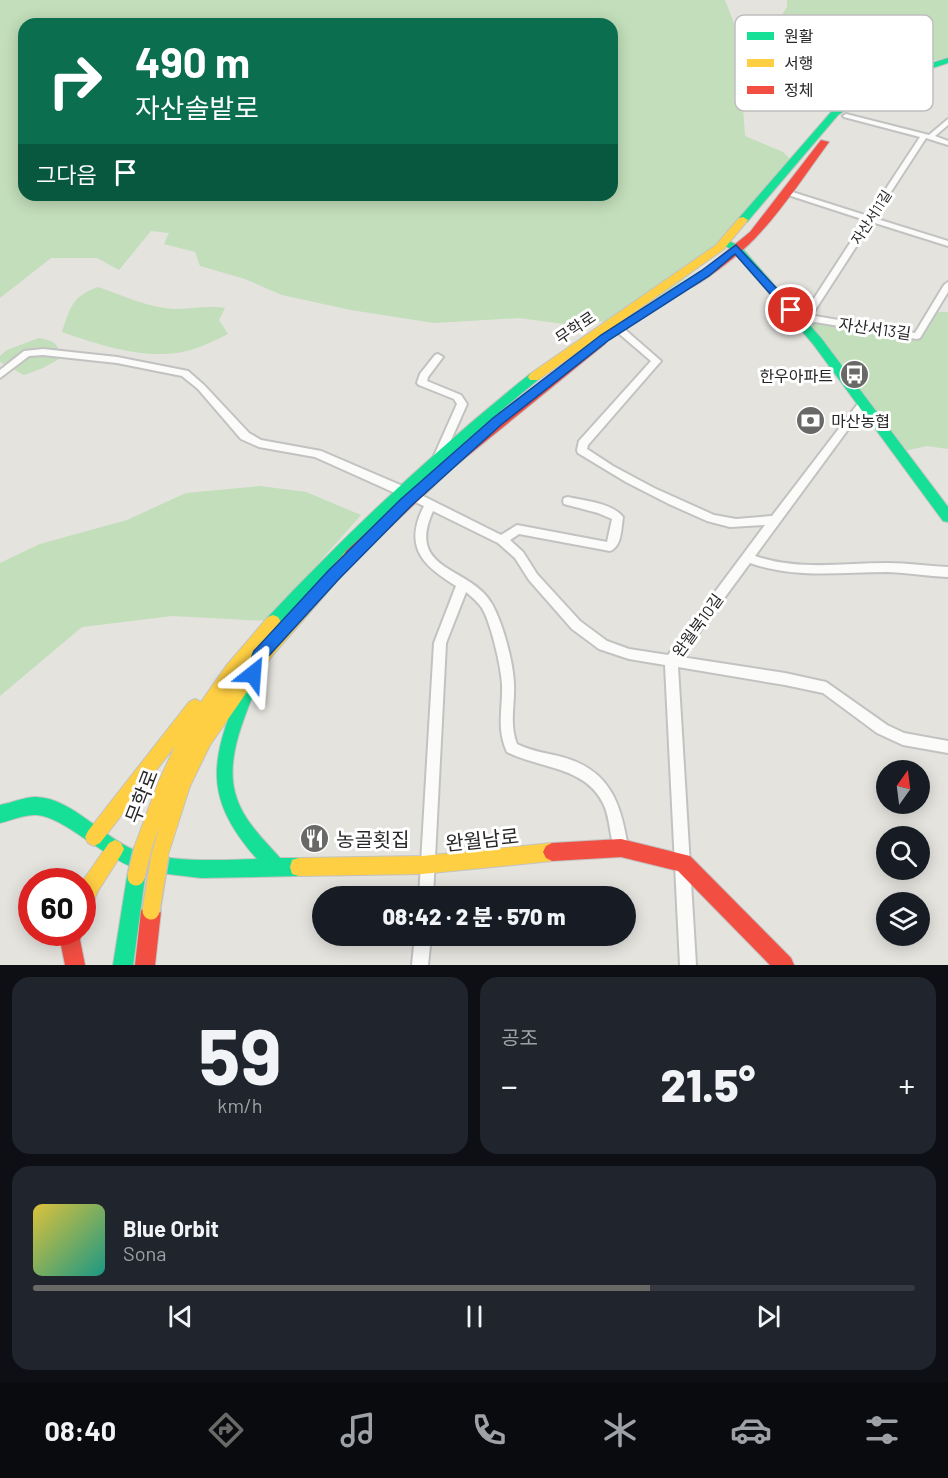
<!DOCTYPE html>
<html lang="ko">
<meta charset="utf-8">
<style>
:root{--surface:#171b24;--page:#20242c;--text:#f1f3f6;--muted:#9ea1a6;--line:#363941;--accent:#696967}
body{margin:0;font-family:Barlow,"Noto Sans KR",sans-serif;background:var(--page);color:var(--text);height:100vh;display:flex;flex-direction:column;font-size:22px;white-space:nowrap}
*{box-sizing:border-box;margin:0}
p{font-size:20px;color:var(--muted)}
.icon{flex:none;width:33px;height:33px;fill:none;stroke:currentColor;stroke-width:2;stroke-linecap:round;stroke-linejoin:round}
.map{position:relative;height:965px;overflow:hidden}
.details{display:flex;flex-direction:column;gap:12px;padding:12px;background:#0d0f14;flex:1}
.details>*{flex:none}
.top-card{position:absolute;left:18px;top:18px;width:600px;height:183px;border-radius:18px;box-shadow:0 3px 15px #0003;background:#0b6e4f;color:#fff;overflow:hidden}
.needle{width:39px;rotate:14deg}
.controls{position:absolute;left:876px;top:760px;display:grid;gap:12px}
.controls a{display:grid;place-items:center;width:54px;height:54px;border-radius:50%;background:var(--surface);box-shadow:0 3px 15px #0003;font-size:30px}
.speed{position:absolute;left:18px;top:868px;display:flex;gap:12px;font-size:30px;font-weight:700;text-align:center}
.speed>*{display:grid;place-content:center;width:78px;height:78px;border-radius:50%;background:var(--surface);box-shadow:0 3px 15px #0003;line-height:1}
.speed .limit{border:9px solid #d22;background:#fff;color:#111}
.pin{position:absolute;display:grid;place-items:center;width:51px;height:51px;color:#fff;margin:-26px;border:3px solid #fff;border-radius:50%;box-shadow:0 2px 6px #0007}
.me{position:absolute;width:66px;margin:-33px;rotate:28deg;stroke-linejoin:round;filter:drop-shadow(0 0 4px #0008)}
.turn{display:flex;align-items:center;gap:21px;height:126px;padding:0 18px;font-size:27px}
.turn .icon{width:78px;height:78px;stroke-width:2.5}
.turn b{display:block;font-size:42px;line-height:51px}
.then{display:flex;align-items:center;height:57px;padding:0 18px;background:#0003;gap:12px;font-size:22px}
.big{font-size:45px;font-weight:800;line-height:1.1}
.details .card{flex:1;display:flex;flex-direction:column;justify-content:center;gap:9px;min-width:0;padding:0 21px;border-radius:18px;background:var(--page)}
.details .dial{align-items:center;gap:0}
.dial b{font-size:78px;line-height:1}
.song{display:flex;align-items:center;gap:18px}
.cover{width:72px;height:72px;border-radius:9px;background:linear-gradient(135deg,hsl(50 70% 55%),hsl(170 70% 35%))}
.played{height:6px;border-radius:3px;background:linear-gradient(90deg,var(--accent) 70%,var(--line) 70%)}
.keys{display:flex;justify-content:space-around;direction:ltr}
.heat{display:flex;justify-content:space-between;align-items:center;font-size:33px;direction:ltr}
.details .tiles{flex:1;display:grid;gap:12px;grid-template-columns:1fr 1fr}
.card:last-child{grid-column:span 2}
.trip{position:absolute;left:312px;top:886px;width:324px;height:60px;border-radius:30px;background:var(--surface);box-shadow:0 3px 15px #0003;font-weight:800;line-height:60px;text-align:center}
.tab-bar{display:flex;height:96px;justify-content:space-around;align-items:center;background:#090b0e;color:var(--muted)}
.tab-bar .icon{width:42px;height:42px}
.tab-bar .active{color:var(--accent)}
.tab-bar b{font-size:27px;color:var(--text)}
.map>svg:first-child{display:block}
</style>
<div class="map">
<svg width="948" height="965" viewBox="0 0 948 965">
<rect width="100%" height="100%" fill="#e4e3de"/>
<path fill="#c2deba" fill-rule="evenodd" d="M0,0h725l13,33 45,2 -2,44 -39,14 3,43 38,16 7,7 -93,110 -37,30 -42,21 -46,5 -53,-7 -85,5 -83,-13 -69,-15 -37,-16 -45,-13 -5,-14 -31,-8 5,-11 -18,-2 -32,39 -22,-12h-46l-51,40zM24,24h588v171h-588z
M787,0h161v57l-23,6 -95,-33 -52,-9 9,-14z
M98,287c24,8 51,21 76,22 18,0 33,-4 51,-1l-6,12 9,14c-16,8 -34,17 -52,19 -38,5 -79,-9 -114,-21 8,-24 10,-36 36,-45z
M937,312h11v137l-21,-3 -23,5 -96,-127 8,-3 103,17z
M39,338c15,3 19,5 22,20l-18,10 -19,7 -24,-13v-6l7,-6z
M260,486l46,6 55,23 -94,106 -95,-5 -90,11 -82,69v-133l40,-19 87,-24 59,-27z"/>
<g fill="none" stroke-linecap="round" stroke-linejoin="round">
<defs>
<path id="street" d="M846,114l83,21 19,-16v6l-13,11 13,5v4l-22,-7 -52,80 74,23v5l-76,-24 -62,96 5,-2 100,17 29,-48 4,-3v10l-28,46 -3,1 -102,-17 -13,4 -4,-3 67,-103 -83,-27 7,-2 79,25 52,-79 -76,-20 -1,-1z
M619,326l3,1 39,34 -73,84 -1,4 26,17 41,22 60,27 22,4 36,-3 88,-115h6l2,2 -2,2 -111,151c44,15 88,7 133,7 20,0 40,3 60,4v10c-20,-1 -40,-4 -60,-5 -48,0 -92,7 -138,-9l-69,94 104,16 41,9 61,43 17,8 44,8v12l-45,-8 -26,-12 -54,-40 -38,-8 -107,-18 18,298h-16l-15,-300 -36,-6 -30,-10 -27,-20 -43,-49 -14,-22 -17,-15 -65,-32c-28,61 38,55 59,93 11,20 21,57 22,80 1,21 -5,40 3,60 14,7 29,9 45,13 48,13 59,46 66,91l-2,5 -5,2 -5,-2c-7,-16 -5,-34 -13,-50 -19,-37 -62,-34 -96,-51 -11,-25 -4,-42 -5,-68 -1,-18 -11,-61 -20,-76 -4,-6 -10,-11 -16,-16l-20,51 -13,254h-14l15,-254 22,-57c-33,-20 -53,-39 -32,-80l-109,-49 -56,-10 -18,-8 -43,-50 -16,-13 -65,-13 -74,-8 -14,1 -29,22v-8l24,-19 19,-2 74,8 71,14 16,14 45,48 12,7 60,11 84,36 96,48 16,-10 90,17 5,-23 -14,-6 -34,-9 -1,-3 1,-3 4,-1c17,4 44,6 55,20 -2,12 -1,29 -13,34l-91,-17 -9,6 13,12 14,22 43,47 27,20 22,8 39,6 97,-130 -35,2 -23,-6 -38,-17 -43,-22 -48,-29 -1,-3 2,-9 72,-80 -35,-30v-4z
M438,354l5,3 -15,20 -1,4 34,14 6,9 -24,54 -5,4 -5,-4 24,-54 -3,-5 -35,-14 -2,-2 3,-9 15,-19z
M415,936h16l-3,29h-16z"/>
<path id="fast" d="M948,58v5l-62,20 -48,32 -91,107h-8v-4l93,-107 48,-32z
M724,239l16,7 81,92 127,169v15l-5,-1 -130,-177 -81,-94 -13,-8z
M534,373l4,1 2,3 -2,3c-93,75 -178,158 -260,247l-5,2 -5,-2 -3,-5 3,-5c82,-87 168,-168 262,-243z
M250,675l6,2 2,5c-13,35 -35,79 -21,117 8,23 27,41 43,59h19l7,2 2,7 -2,7 -7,2 -98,2 -58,-7 2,6 -12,88h-20l14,-88 2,-7 6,-2c-30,-10 -73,-52 -98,-53 -12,-1 -25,5 -37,8v-18c12,-2 24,-8 36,-8 36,1 68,42 101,54 37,12 81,9 120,8 -58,-66 -44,-102 -15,-177l2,-5z"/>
<path id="slow" d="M743,217l5,3 -24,29 -186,131h-8l-2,-3 2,-3 186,-129 23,-27z
M351,549l5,2 2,4 -2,4 -84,97 -62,89 -20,41 -24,75 -6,3 -6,-3 -3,-6 9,-29 -11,28 -6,3 -6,-3 -3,-6 24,-65 17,-37 -75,97 -6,3 -6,-3 -3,-6 3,-6 101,-129 6,-3 6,3 25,-36 42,-49 5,-2 5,2 3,5 -2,3 67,-74z
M115,840l6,3 3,6 -3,6 -23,36 -9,19 -7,2v-30l27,-39z
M552,843l6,3 3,6 -3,6 -6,3 -130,13 -123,2 -7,-2 -2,-7 2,-7 7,-2 123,-2z"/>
<path id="jam" d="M821,140l8,2c-22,30 -46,67 -71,93 -11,13 -64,58 -79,55v-4l22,-14 49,-40z
M601,337l6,4 -2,3 -151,123 -98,92 -5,2 -5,-2 -2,-4 2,-4 98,-90z
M621,839l69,17 101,102 3,7h-24l-92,-94 -57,-14 -69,4 -6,-3 -3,-6 3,-6 6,-3z
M151,901l7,3 3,7 -6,54h-20l6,-54 3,-7z
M62,933h20l-2,7 5,25h-20l-5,-25z"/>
</defs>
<use href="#street" stroke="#c2c2c2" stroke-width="4"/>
<use href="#fast" stroke="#c2c2c2" stroke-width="2"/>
<use href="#slow" stroke="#c2c2c2" stroke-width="2"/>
<use href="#jam" stroke="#c2c2c2" stroke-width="2"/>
<use href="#street" fill="#fbfbfa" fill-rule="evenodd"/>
<use href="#fast" fill="#16e098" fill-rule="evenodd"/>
<use href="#slow" fill="#ffcf43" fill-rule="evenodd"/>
<use href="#jam" fill="#f24e42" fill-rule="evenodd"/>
<defs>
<path id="slow-bridge" d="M136,877l7,-29
M151,911l9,-56"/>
</defs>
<use href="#slow-bridge" stroke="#c2c1c0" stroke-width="20" stroke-linecap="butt"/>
<use href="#slow-bridge" stroke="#ffcf43" stroke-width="17"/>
</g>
<path fill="#1a73e8" stroke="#114b97" stroke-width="1.5" d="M736,245l59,63v5h-8l-52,-59 -26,22 -100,64 -107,84 -91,82 -73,74 -72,79 -7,20 -6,2 -6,-2 -2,-5 9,-23 74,-80 73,-72 92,-81 108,-83 100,-64z"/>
<defs>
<symbol id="bus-disc" viewBox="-11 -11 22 22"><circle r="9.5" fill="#696967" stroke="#fff"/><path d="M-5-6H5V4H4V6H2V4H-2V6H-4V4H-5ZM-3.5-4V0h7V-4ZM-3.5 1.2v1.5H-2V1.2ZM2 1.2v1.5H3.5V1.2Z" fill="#fff"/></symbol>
<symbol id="bank-disc" viewBox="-11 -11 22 22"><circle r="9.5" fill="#696967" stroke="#fff"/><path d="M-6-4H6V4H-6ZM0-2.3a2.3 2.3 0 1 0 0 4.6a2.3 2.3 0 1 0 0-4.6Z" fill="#fff"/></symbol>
<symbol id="restaurant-disc" viewBox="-11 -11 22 22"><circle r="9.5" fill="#696967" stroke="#fff"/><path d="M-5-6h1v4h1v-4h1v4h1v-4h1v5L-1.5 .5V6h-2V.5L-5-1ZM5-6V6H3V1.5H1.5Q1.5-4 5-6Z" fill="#fff"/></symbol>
</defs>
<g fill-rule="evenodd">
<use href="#bus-disc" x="838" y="358" width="33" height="33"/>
<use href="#bank-disc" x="794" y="404" width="33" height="33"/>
<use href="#restaurant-disc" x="298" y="822" width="33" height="33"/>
</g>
<g text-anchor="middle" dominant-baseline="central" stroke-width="6" stroke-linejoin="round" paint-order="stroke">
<g font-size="14" fill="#272727" stroke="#fff">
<text transform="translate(871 217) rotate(-57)">자산서11길</text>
</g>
<g font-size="16" fill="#272727" stroke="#fff">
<text transform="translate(575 327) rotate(-34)">무학로</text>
<text transform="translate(875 328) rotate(8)">자산서13길</text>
<text transform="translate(697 625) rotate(-54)">완월북10길</text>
</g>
<g font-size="16" fill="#272727" stroke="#fff" text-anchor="end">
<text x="833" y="375">한우아파트</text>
<text x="831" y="420" text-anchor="start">마산농협</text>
</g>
<g font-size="20" fill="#272727" stroke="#fff">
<text transform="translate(141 796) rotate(-69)">무학로</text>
<text transform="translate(482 839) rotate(-6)">완월남로</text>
</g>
<g font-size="20" fill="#272727" stroke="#fff" text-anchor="start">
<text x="336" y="839">농골횟집</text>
</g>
</g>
<rect x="735" y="15" width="198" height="96" rx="9" fill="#fff" stroke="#bebebe" stroke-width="1.5"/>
<rect x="747" y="32" width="27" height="8" fill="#16e098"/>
<rect x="747" y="59" width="27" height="8" fill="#ffcf43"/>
<rect x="747" y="86" width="27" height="8" fill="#f24e42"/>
<g font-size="16" fill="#272727">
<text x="784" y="42">원활</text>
<text x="784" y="69">서행</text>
<text x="784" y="96">정체</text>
</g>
</svg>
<div class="controls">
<a><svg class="needle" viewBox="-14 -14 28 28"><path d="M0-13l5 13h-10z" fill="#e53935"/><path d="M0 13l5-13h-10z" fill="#9ea1a6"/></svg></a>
<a><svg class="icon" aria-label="search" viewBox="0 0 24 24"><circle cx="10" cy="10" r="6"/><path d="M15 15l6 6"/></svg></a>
<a><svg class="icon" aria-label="layers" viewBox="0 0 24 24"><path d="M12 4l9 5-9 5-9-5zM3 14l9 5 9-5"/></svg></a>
</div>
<div class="speed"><div class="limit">60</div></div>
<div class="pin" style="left:791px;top:310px;background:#d93025"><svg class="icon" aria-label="arrive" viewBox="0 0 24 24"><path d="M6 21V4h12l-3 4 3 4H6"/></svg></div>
<svg class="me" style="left:253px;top:674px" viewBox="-20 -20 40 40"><path d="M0-17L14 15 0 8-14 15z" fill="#1a73e8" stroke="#fff" stroke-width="4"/></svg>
<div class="trip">08:42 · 2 분 · 570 m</div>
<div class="top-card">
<div class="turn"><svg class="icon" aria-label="right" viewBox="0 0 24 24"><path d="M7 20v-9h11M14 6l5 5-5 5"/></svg><div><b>490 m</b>자산솔밭로</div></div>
<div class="then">그다음<svg class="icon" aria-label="arrive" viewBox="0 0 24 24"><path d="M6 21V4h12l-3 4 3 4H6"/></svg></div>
</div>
</div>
<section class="details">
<div class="tiles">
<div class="card dial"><b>59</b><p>km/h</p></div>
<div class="card"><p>공조</p>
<div class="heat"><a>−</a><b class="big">21.5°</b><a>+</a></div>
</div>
<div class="card">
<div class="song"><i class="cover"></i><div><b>Blue Orbit</b><p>Sona</p></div></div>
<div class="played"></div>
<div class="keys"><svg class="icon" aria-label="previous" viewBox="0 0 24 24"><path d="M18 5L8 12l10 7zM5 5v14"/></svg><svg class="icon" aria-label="pause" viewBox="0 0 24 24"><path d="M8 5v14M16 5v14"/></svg><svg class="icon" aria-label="next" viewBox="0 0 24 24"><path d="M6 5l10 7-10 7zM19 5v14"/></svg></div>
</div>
</div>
</section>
<nav class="tab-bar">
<b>08:40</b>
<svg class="icon active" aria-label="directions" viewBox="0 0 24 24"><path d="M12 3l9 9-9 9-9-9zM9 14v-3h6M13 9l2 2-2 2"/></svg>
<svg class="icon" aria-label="music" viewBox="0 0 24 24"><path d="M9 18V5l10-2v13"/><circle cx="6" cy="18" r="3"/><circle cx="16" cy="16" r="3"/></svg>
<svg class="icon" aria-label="phone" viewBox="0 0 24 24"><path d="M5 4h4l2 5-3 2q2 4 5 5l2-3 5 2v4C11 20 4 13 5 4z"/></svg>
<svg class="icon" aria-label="climate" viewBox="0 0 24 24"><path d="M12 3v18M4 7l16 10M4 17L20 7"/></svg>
<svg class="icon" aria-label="car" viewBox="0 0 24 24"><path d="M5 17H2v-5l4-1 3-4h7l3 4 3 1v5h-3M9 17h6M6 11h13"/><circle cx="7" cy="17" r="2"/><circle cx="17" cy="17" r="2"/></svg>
<svg class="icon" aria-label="filters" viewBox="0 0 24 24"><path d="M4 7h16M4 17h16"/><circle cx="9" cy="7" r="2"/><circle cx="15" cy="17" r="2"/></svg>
</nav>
